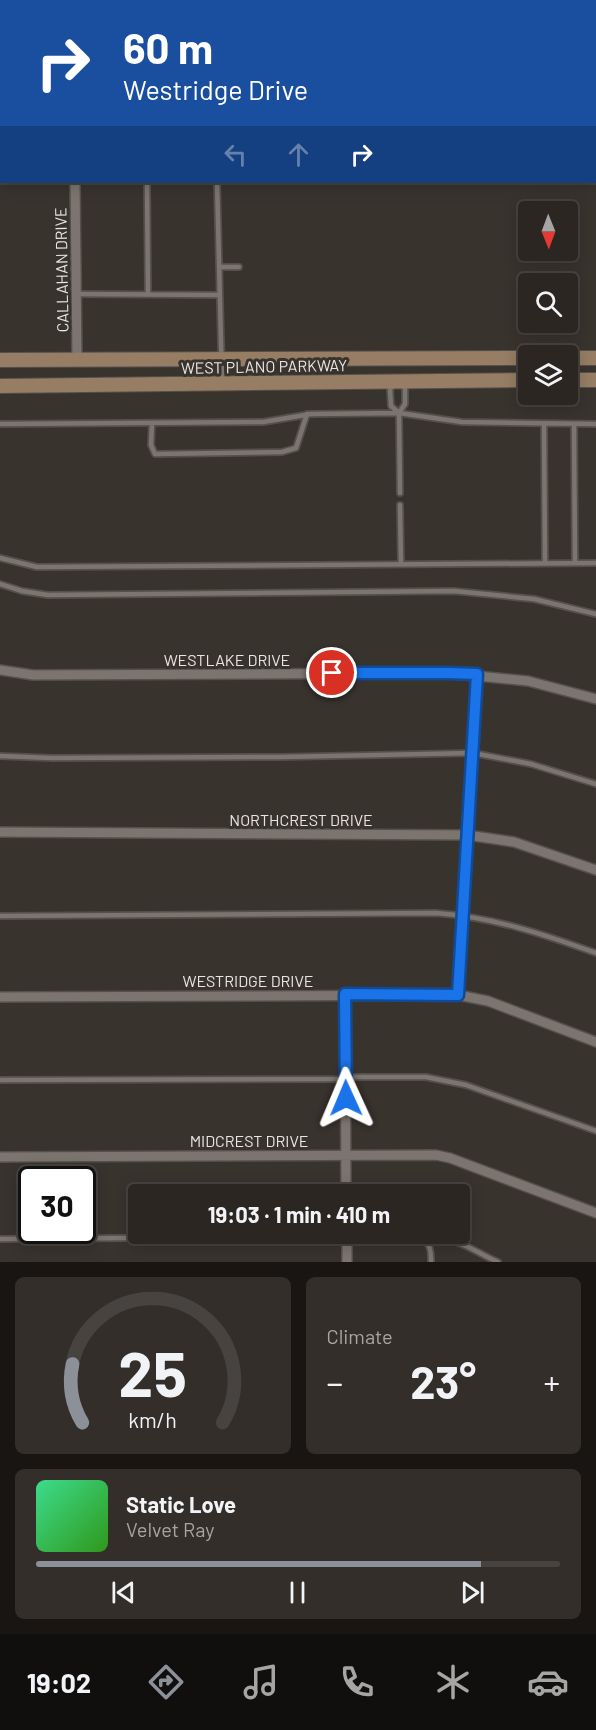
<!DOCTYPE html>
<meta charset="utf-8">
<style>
:root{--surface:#2b2622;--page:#332e2a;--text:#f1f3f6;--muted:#a6a5a5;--line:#474340;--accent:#8c9099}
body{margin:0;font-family:Barlow,sans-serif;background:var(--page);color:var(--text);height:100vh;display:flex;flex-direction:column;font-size:22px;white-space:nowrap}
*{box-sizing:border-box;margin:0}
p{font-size:20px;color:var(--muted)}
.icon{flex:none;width:33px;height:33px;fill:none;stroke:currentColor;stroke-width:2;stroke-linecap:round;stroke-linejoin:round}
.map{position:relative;height:1262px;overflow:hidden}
.panel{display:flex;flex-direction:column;gap:15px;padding:15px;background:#181513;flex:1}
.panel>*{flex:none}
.guide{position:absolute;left:0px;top:0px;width:597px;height:183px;box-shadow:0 3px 15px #0003,0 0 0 2px var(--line);background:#1a4fa0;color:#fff;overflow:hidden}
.needle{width:39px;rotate:179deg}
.controls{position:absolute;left:518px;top:201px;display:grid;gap:12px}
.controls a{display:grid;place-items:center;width:60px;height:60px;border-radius:6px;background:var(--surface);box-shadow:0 3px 15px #0003,0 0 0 2px var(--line);font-size:30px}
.speed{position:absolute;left:18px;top:1166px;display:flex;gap:12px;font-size:30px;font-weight:700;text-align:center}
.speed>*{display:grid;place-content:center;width:78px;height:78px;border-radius:50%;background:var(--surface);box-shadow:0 3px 15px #0003,0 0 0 2px var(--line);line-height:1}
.speed .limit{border:3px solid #111;border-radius:9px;background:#fff;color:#111}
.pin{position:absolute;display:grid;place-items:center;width:51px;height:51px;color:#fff;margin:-26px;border:3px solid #fff;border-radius:50%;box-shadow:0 2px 6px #0007}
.me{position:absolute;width:66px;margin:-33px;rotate:359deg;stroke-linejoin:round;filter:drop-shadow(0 0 4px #0008)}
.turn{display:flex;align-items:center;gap:21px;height:126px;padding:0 24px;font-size:27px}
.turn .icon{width:78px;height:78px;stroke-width:2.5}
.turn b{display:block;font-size:42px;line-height:51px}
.lanes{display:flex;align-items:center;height:57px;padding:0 24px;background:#0003;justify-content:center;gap:30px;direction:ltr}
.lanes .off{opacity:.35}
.big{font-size:45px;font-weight:700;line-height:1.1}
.panel .card{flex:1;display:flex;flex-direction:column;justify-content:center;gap:9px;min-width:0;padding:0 21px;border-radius:9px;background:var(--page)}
.panel .dial{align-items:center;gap:0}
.dial svg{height:156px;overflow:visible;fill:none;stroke:var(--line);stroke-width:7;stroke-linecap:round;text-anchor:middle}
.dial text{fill:var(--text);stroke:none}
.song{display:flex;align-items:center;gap:18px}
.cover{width:72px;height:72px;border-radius:9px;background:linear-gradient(135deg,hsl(150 70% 55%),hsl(110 70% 35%))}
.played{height:6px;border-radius:3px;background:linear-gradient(90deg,var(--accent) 85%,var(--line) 85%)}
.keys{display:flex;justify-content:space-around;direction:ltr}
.heat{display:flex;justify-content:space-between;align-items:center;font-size:33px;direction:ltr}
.panel .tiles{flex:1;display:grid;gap:15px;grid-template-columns:1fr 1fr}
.card:last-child{grid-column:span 2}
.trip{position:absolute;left:128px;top:1184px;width:342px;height:60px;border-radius:6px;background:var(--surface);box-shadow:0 3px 15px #0003,0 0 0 2px var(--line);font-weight:700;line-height:60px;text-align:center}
.tab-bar{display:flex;height:96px;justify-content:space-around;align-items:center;background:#110f0e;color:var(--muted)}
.tab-bar .icon{width:42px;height:42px}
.tab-bar .selected{color:var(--accent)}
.tab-bar b{font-size:27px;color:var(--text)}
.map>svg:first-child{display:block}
</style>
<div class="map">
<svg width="596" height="1262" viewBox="0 0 596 1262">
<rect width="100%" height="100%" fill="#39332e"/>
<path fill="#5b4631" d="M0,0h596v59v-57h-594l-2,84z"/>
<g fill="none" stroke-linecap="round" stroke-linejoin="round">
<defs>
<path id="service" d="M147,182l1,112
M217,182l5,199
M219,267h20
M77,294l141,1
M393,386l-3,3 1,17 8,7
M152,423l-1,22 4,9 127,-2 14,-4 11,-34
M0,424l263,-2 48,-8 88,-1 63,9 134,2
M544,424l1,139
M574,424l1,139
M400,493l-1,-80 6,-9v-17l-3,-1
M400,505l1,59
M0,558l37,9 559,-4
M0,584l22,7 26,4 406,-4 80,8 62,15
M0,756l52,2 229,-1 192,-4 58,11 65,20
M0,916l436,-3c56,4 107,21 160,40
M347,1077h79l40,8 130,46
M0,1080l345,-1
M0,1239l401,-3c22,2 31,2 30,26
M428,1243c26,-11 47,10 70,19"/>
<path id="minor" d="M0,110h2
M75,182l2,177
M0,670l33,5 415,-2 80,8 68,18
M0,832l467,3 47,7 82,28
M345,994l1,200
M458,995l19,-321
M0,997l458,-2 30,6 108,41
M0,1157l436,-2 14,3 146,55
M347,1233v29"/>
<path id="secondary" d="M567,358h29
M0,360l528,-2
M567,380h29
M0,386l528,-6"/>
</defs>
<use href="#service" stroke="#54504b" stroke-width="8"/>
<use href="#minor" stroke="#54504b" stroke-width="12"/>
<use href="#secondary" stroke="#54504b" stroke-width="16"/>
<use href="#service" stroke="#7c756f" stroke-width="4.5"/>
<use href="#minor" stroke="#7c756f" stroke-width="9"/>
<use href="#secondary" stroke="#967d64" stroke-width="14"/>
</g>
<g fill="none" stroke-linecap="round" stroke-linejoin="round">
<defs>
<path id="route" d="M332,673h116l29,1 -19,321 -113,-1 1,104"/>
</defs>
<use href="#route" stroke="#114b97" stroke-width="15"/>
<use href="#route" stroke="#1a73e8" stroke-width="10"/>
</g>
<g text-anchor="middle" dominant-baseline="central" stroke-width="6" stroke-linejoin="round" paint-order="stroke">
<g font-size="16" fill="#e9e5e2" stroke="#39332e">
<text transform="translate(61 270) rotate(-91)">CALLAHAN DRIVE</text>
<text transform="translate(264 366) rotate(-1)">WEST PLANO PARKWAY</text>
<text x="227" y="659">WESTLAKE DRIVE</text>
<text x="301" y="819">NORTHCREST DRIVE</text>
<text x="248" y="980">WESTRIDGE DRIVE</text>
<text x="249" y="1140">MIDCREST DRIVE</text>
</g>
</g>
</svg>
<div class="controls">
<a><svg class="needle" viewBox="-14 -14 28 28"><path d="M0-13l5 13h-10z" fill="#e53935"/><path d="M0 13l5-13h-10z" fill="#a6a5a5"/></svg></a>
<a><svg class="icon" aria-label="search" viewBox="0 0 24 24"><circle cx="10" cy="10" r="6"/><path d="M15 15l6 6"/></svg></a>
<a><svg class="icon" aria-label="layers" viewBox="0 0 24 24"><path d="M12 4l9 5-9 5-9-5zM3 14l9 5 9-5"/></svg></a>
</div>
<div class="speed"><div class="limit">30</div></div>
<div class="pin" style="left:332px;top:673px;background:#d93025"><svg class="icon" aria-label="arrive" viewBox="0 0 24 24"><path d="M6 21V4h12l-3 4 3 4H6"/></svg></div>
<svg class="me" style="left:346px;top:1098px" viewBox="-20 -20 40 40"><path d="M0-17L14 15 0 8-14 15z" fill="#1a73e8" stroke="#fff" stroke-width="4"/></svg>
<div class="trip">19:03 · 1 min · 410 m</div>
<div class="guide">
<div class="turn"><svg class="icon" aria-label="right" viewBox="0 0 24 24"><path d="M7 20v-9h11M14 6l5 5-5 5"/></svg><div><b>60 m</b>Westridge Drive</div></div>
<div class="lanes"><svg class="icon off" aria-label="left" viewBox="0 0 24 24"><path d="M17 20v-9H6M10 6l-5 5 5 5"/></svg><svg class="icon off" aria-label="ahead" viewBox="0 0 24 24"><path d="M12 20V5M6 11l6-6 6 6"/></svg><svg class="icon" aria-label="right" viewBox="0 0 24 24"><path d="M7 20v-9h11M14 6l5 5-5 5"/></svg></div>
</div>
</div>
<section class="panel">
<div class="tiles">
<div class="card dial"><svg viewBox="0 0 100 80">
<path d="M14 69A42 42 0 1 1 86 69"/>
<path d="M14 69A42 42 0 0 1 9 39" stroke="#8c9099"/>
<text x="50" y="56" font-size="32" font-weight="700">25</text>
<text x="50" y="72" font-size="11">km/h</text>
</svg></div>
<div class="card"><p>Climate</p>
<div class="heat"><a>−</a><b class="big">23°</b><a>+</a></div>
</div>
<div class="card">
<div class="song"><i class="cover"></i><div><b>Static Love</b><p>Velvet Ray</p></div></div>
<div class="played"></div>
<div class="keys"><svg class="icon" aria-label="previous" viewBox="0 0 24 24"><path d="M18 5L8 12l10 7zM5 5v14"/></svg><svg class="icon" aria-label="pause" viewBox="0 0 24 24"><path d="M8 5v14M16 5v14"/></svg><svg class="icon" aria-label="next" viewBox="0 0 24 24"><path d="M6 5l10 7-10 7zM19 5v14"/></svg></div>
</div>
</div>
</section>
<nav class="tab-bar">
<b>19:02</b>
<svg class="icon selected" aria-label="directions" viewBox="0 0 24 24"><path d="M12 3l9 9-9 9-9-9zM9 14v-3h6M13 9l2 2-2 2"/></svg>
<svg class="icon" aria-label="music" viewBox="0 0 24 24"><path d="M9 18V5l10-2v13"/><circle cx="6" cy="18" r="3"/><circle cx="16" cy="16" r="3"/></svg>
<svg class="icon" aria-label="phone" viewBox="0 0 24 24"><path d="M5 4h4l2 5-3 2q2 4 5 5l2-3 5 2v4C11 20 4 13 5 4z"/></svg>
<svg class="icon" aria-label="climate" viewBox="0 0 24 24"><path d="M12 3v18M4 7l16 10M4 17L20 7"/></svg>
<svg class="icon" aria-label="car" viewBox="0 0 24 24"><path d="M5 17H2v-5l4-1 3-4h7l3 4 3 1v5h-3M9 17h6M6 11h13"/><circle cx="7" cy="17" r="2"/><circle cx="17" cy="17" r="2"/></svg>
</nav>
